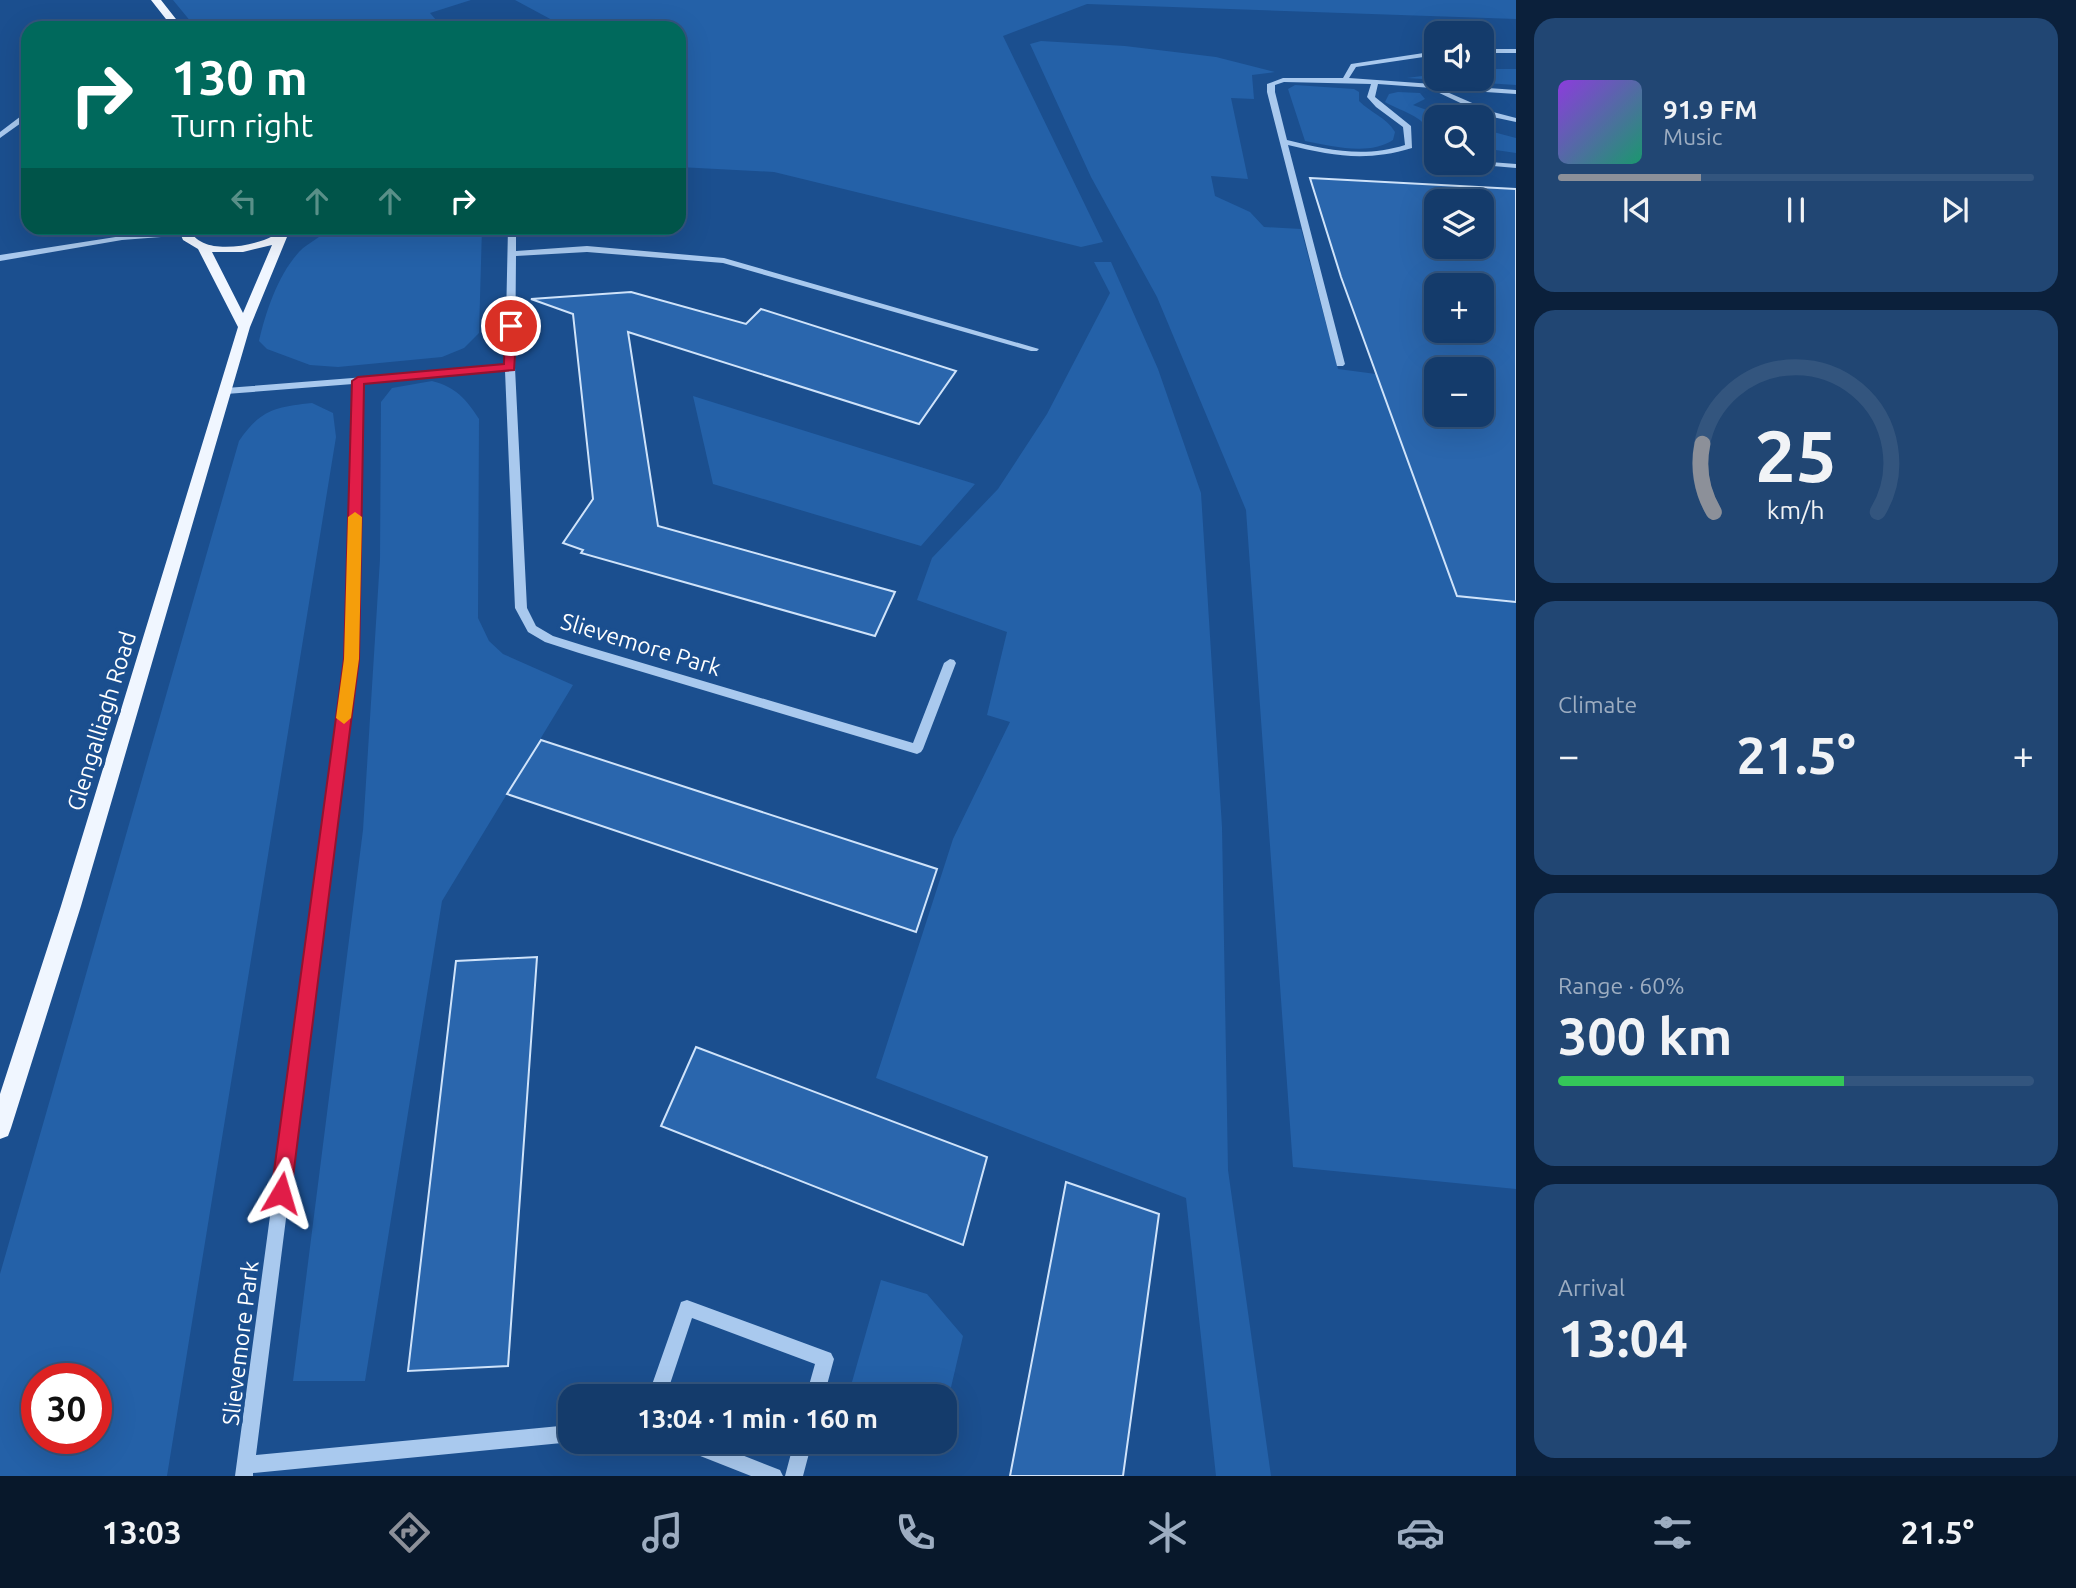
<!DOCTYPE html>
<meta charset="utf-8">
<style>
:root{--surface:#143b6b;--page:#214673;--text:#f1f3f6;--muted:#9dadc1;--line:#33557e;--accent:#8c9099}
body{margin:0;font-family:Ubuntu,sans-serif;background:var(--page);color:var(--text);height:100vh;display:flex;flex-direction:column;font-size:26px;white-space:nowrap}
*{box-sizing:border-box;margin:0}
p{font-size:23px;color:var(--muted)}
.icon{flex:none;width:38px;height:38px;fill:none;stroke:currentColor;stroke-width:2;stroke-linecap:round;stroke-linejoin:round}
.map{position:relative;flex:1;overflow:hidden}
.sheet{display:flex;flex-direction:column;gap:18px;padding:18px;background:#0b203b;width:560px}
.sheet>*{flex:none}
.banner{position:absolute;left:21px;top:21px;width:665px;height:214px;border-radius:21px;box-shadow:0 7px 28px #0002,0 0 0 2px var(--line);background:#00695c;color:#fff;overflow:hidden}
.fabs{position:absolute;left:1424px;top:21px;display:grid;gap:14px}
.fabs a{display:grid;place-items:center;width:70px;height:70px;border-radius:14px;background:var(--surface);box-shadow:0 7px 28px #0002,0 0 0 2px var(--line);font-size:35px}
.speed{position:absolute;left:21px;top:1363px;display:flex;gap:14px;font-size:35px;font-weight:700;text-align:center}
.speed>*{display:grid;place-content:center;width:91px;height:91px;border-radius:50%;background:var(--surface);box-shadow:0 7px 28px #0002,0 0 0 2px var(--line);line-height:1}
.speed .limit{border:10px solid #d22;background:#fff;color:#111}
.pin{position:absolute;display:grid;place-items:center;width:60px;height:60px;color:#fff;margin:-30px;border:4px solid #fff;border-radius:50%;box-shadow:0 2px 7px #0007}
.me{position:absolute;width:77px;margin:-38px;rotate:7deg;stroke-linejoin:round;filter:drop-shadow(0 0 5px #0008)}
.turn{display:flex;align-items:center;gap:24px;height:147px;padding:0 35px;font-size:32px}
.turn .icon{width:91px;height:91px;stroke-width:2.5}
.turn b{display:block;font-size:49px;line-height:60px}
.lanes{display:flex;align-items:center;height:66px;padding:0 35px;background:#0003;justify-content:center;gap:35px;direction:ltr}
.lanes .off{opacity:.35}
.big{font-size:52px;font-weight:600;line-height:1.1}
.sheet .tile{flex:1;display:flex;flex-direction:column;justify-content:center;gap:10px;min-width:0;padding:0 24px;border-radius:21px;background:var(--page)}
.sheet .dial{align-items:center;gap:0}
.dial svg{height:182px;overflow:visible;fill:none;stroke:var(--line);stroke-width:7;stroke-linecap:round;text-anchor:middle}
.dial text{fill:var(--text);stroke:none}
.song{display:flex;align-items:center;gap:21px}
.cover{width:84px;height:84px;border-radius:10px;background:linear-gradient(135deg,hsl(270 70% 55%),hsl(160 70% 35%))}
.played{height:7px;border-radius:4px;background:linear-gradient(90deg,var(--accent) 30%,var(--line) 30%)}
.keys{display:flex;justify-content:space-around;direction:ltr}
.heat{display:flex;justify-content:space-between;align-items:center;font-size:38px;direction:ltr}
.charge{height:10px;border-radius:5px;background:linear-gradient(90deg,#34c759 60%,var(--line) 0)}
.trip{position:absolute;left:558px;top:1384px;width:399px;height:70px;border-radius:21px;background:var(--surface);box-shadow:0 7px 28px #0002,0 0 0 2px var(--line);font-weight:600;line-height:70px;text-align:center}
.tabs{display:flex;height:112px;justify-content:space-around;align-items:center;background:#08182b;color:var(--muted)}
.tabs .icon{width:49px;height:49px}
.tabs .selected{color:var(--accent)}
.tabs b{font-size:32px;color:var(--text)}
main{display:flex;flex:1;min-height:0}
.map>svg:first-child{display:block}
</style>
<main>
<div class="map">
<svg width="1516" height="1476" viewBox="0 0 1516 1476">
<rect width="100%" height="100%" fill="#1b4f8f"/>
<path fill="#2461a8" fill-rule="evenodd" d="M173,0h298l-41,13 13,15h-247z
M515,0h1001v19l-429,-15 -84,32 100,206 -22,5 -307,-75 -95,-5v-139h-112z
M1041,41l84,5 91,11 59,15 -23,3 2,24 -23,-1 17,81 -37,-3 4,20 35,16 14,15 37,2 37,140 38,5 81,221 59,7v587l-223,-22 -47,-657 -89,-213 -66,-120 -61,-133z
M1482,69h34v16l-109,-7 30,-4v5h45z
M1295,85l59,4 5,3v9c12,12 27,16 36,31l-2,8c-24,16 -61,6 -88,1l-17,-52z
M1398,92l22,1 5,6 -12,6 33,12h-9v23l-5,-1c-5,-23 -28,-26 -47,-37l4,-8z
M1482,129l34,9v15l-34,-5z
M328,228h154l-3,105 -15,15 -22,9 -104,10 -28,-2 -43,-16 -8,-8c7,-30 19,-66 40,-89 9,-10 23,-14 29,-24z
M1094,262h17l47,107 43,124 21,334 6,343 43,306h-55l-30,-278 -310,-120 77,-239 57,-117 -23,-7 20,-83 -90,-32 15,-42 66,-69 49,-75 63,-121z
M432,381c24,6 34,18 47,38l-1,199 11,23 14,13 70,31 -131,216 -77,480h-72l70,-551 17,-271 1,-157 11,-14z
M693,396l282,88 -54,62 -208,-62z
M312,403l21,10 3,24 -169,1039h-167v-202l239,-833c22,-32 37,-34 73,-38zM96,1379v59h-59v-59z
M881,1280l46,14 36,42 -18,77v-17h-97z"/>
<path fill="#2a66ad" stroke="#cfe3fa" stroke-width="2" fill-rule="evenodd" d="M1310,178l206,11v413l-59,-6 -116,-319zM1437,201h45v46h-45zM1437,285h45v46h-45zM1437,369h45v46h-45z
M631,292l115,32 15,-15 195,62 -37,53 -291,-92 30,194 237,66 -20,44 -294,-83 2,-3 -20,-7 30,-44 -20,-185 -42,-15z
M541,740l396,129 -21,63 -409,-138z
M537,957l-29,409 -100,5 48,-410z
M696,1047l291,110 -24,88 -302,-119z
M1066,1182l93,32 -36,262h-113z"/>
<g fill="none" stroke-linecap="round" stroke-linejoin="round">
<path fill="#a9c9ee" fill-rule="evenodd" d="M1482,49h34v4h-34z
M1437,51v4l-81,12 -7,11 167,12v4l-76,-5 53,23 23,6v4l-28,-6 -55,-26 -1,-2 -54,-4 -3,13 36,29 1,22c-46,14 -79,8 -124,-3l57,219 -2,2h-6l-70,-274v-8l16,-6h60l8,-14zM1284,82l87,2 -4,13 9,10 27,20 2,18c-41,13 -78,5 -118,-5l-12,-48v-7z
M25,113h3v5l-28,20v-6z
M1490,162l26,2v4l-23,-2 -4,-2z
M508,228h8v23l71,-5 137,12 315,91 -2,2h-6l-308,-88 -136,-11 -71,4 -1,112 12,240 9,18 17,10 32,10 328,97 31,-80 6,-4 4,1 2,3 -33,86 -2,3 -4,2 -338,-101 -34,-11 -17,-10 -13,-24 -10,-237 -142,12 -6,276 -101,796 314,-30v17h2l-319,31v3h-18l110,-817 8,-275 -127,10 -5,-3 5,-3 279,-22z
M184,231h3v4l-65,5 -122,21v-6l122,-19z
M687,1300l144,53 3,6 -10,37h-18l9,-32 -123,-46 -26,78h-18l31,-88 2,-6z
M677,1442h32l71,28 3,6h-32l-71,-28z
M794,1442h18l-9,34h-18z"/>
<path fill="#f0f6ff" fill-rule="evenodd" d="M151,0h10l22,28h-10z
M178,228h11c10,26 52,20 75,12 13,-5 20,-13 35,-12l-12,9 -37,90 -169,579 -70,222 -3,8 -8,3v-45l61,-188 177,-579 -40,-78 -15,-9zM272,245l-29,68 -31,-61h31z"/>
</g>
<path fill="#e11d48" stroke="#92132f" stroke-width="2" d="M511,323l6,3 -3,44 -150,14 -5,275 -68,534 -3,8 -7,3 -7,-3 -3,-8 73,-534 8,-278 6,-4 146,-13 1,-38z"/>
<path fill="#f59e0b" d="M355,512l7,5 -3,142 -8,59 -7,6 -8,-6 8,-59 4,-142z"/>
<g text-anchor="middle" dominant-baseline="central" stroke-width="7" stroke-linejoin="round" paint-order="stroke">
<g font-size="23" fill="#fff" stroke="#1b4f8f">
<text transform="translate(641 644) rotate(17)">Slievemore Park</text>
<text transform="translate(101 721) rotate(-73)">Glengalliagh Road</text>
<text transform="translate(240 1343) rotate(-83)">Slievemore Park</text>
</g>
</g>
</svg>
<div class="fabs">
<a><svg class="icon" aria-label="sound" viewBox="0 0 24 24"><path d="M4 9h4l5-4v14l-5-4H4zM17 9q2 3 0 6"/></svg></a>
<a><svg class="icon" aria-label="search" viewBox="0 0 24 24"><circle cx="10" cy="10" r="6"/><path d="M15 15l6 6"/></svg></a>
<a><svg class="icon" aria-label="layers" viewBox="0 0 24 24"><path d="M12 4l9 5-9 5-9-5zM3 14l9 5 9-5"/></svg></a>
<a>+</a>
<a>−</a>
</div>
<div class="speed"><div class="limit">30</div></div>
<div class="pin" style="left:511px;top:326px;background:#d93025"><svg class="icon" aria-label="arrive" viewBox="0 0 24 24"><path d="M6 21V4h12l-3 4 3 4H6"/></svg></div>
<svg class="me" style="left:281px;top:1193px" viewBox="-20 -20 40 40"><path d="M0-17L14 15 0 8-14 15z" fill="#e11d48" stroke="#fff" stroke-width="4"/></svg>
<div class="trip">13:04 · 1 min · 160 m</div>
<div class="banner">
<div class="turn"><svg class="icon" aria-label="right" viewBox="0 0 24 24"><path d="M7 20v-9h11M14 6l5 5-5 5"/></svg><div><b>130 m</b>Turn right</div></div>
<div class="lanes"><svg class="icon off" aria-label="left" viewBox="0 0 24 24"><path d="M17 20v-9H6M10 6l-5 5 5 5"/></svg><svg class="icon off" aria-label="ahead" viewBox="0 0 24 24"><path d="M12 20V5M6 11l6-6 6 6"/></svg><svg class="icon off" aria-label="ahead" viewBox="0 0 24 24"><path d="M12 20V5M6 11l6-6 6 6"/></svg><svg class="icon" aria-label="right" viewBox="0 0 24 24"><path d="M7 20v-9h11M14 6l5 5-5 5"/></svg></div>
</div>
</div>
<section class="sheet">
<div class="tile">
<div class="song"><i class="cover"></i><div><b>91.9 FM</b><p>Music</p></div></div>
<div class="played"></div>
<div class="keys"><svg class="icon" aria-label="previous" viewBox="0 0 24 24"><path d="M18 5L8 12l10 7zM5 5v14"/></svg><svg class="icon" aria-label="pause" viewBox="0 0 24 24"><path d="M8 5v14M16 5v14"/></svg><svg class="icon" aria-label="next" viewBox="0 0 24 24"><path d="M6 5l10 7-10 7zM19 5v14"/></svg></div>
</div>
<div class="tile dial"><svg viewBox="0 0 100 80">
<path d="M14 69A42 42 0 1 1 86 69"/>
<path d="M14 69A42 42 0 0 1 9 39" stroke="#8c9099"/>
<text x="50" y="56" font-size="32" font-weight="700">25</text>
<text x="50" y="72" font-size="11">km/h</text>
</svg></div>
<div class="tile"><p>Climate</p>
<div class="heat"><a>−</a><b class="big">21.5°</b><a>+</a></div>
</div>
<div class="tile"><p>Range · 60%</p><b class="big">300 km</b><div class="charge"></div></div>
<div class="tile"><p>Arrival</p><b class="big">13:04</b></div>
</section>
</main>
<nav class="tabs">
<b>13:03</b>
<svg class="icon selected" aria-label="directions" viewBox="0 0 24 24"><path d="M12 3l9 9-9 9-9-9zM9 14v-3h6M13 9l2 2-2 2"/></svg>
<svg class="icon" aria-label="music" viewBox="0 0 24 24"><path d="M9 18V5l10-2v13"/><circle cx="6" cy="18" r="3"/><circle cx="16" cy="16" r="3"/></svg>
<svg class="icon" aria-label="phone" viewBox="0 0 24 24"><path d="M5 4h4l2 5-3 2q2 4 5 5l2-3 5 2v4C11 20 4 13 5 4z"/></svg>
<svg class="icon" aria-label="climate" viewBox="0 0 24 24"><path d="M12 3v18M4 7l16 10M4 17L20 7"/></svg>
<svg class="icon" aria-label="car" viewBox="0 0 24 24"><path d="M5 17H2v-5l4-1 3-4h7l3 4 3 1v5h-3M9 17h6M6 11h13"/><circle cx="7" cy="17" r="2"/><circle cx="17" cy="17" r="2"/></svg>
<svg class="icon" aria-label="filters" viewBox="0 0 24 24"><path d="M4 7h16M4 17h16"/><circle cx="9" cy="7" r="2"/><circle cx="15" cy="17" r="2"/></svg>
<b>21.5°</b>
</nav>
